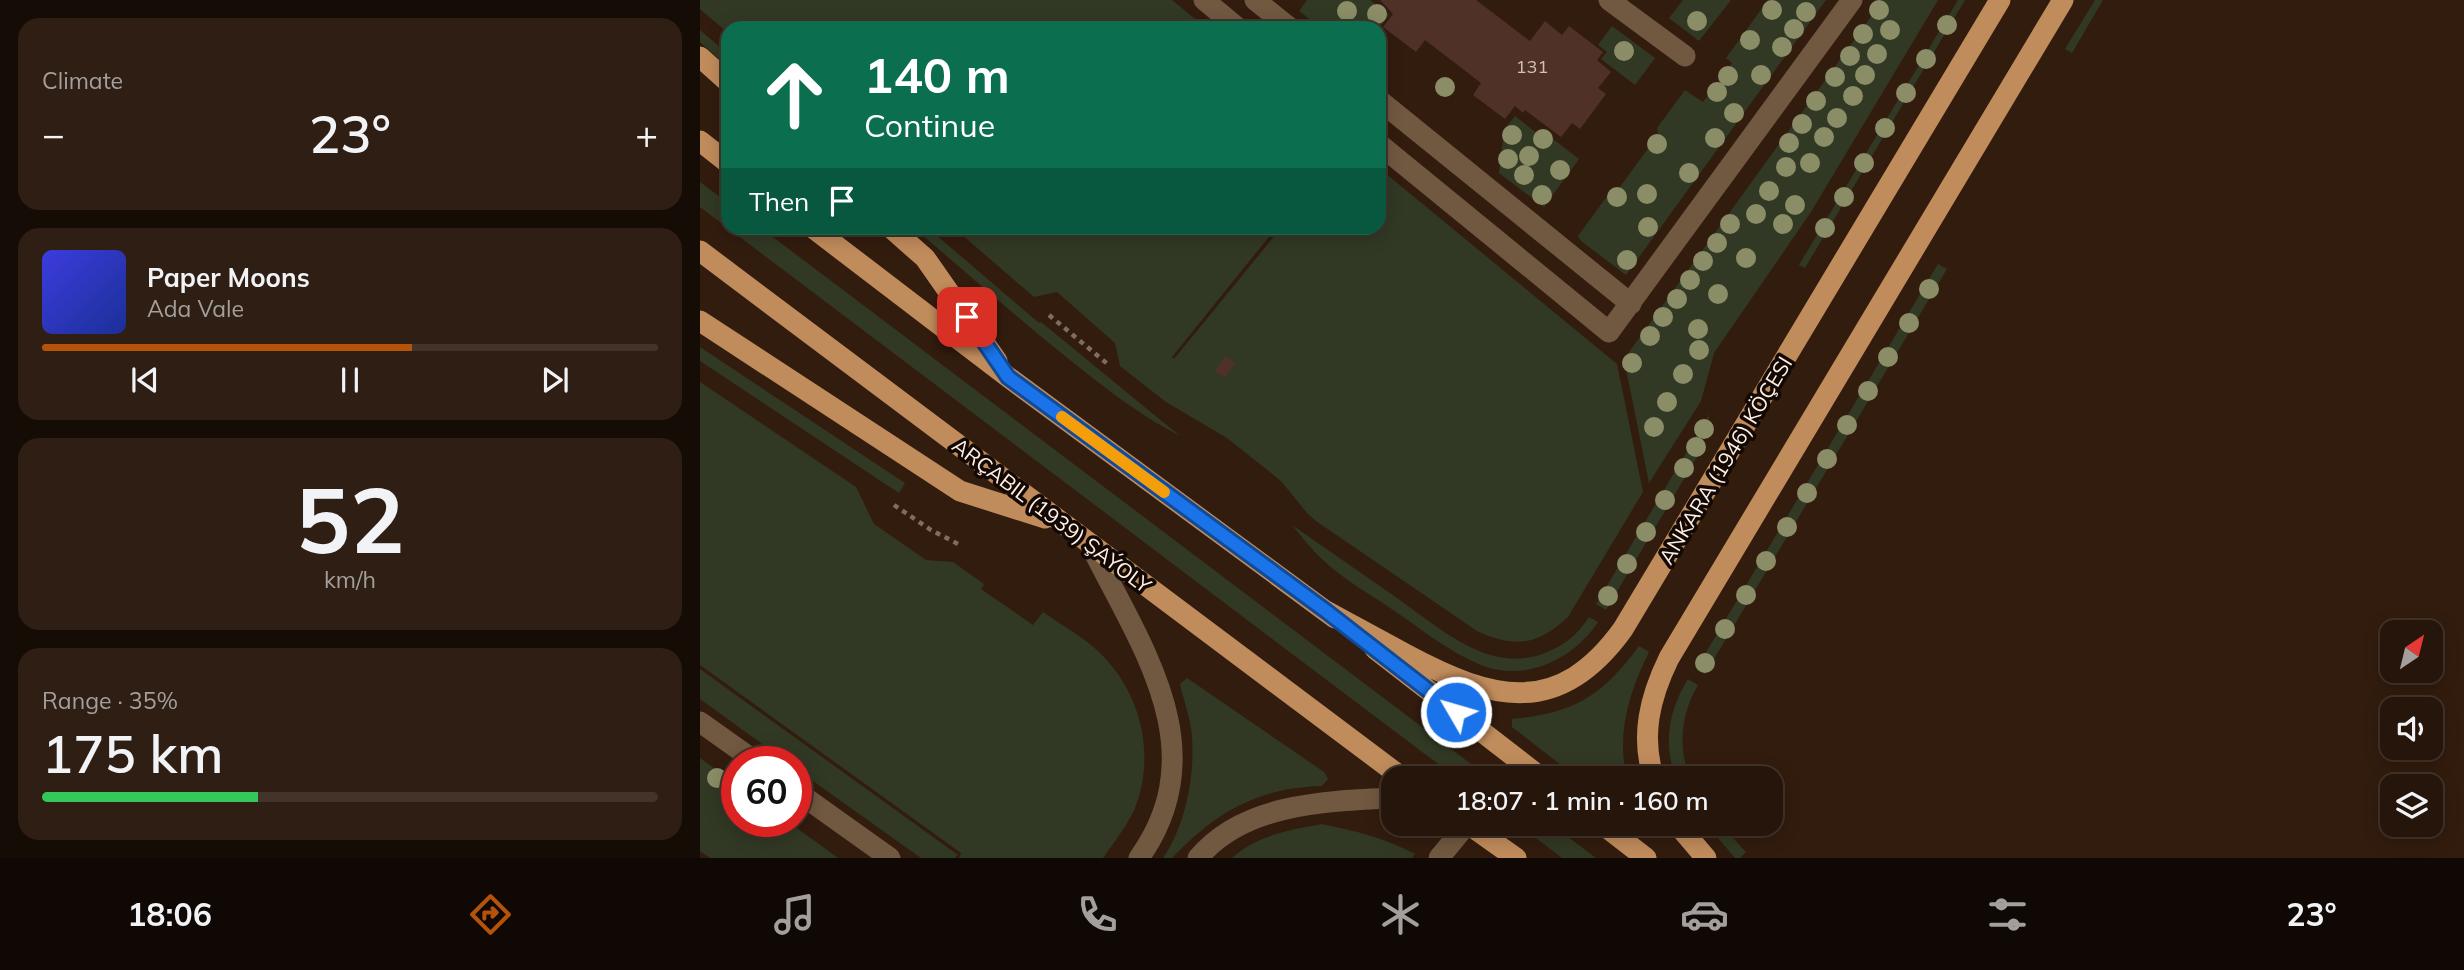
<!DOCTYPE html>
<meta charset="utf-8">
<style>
:root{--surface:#26150a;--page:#2e1e13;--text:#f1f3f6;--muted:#a49f9c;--line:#42342b;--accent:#b45309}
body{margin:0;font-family:Mulish,sans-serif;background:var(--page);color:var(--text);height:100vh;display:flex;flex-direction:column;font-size:26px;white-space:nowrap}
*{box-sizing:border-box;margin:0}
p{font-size:23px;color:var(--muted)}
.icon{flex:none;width:38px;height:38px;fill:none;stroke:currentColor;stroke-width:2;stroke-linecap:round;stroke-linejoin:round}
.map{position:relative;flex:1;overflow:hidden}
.panel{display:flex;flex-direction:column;gap:18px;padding:18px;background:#150c06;width:700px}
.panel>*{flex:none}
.banner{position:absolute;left:21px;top:21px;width:665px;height:214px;border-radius:21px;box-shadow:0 4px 18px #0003,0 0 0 2px var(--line);background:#0b6e4f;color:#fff;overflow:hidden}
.needle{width:46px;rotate:35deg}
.tools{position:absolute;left:1680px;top:620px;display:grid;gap:14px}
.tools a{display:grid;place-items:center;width:63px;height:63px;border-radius:14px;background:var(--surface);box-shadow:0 4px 18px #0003,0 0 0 2px var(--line);font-size:35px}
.speed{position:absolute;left:21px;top:746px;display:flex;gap:14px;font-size:35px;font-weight:700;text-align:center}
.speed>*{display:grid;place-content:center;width:91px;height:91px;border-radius:50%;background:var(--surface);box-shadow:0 4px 18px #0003,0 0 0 2px var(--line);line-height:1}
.speed .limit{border:10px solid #d22;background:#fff;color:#111}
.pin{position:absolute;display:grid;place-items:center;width:60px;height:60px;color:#fff;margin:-30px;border-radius:14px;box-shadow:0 4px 10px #0006}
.me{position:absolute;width:77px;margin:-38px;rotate:308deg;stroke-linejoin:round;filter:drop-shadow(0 0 5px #0008)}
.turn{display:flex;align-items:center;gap:24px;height:147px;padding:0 28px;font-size:32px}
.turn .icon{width:91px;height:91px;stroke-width:2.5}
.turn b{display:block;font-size:49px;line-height:60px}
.then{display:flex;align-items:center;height:66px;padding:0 28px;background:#0003;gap:14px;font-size:26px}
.big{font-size:52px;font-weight:600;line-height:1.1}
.panel .card{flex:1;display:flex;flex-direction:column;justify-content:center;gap:10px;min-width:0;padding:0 24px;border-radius:21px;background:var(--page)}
.panel .dial{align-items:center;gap:0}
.dial b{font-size:91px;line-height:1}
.song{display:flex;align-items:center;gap:21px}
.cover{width:84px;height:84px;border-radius:10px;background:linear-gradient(135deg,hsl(240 70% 55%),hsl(230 70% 35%))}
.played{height:7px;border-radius:4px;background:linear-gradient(90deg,var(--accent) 60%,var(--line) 60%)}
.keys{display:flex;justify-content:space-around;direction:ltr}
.heat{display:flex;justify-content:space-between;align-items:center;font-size:38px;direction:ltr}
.charge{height:10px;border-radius:5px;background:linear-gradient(90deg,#34c759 35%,var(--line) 0)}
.trip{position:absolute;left:681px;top:766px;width:402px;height:70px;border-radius:21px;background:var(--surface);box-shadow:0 4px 18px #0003,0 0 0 2px var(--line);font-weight:600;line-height:70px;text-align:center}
.menu{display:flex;height:112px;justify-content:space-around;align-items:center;background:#0f0804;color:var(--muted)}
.menu .icon{width:49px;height:49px}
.menu .selected{color:var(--accent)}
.menu b{font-size:32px;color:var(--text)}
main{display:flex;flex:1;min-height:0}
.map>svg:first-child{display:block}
</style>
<main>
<section class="panel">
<div class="card"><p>Climate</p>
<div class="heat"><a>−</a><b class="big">23°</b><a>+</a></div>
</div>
<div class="card">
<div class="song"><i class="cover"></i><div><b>Paper Moons</b><p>Ada Vale</p></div></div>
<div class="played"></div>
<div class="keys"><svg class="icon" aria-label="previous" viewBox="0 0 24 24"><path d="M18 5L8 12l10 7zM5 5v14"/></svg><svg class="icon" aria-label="pause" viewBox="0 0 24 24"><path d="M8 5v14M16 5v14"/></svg><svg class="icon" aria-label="next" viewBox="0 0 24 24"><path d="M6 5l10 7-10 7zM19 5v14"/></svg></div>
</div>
<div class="card dial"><b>52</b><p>km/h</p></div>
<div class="card"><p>Range · 35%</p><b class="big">175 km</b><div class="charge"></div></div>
</section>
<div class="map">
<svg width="1764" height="858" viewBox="0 0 1764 858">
<rect width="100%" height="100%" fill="#321c0e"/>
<path fill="#313924" d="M0,0h472l34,28h-478v5l-28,-24z
M607,0h63l19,15 -10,13h-58l-22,-17z
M983,0h48l-32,41 -30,-23z
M1068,0h58l-200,275 -45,-34 -3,-5 35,-48 4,3 41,-56 -1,-7 28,-38 18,12 29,-39 -6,-5z
M1183,0h55l-127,212 -97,141 -13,48 -52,82 -25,-124z
M1258,0h7l-160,268 -6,-3z
M1395,0h8l-31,53 -7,-4z
M912,26l43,32 -20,27 -34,-26 6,-7 -9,-7z
M0,30l28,24v13l-28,-25z
M815,116l23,18 11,2 30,23 -35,48 -45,-34 5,-43z
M679,168l238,196 26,128 -75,125c-31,29 -54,31 -91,14l-161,-110 -9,-8 -26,-32 -54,-43 -61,-36 -46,-36 -5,-23 -58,-51 -23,5 -80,-69h322l-104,129 2,2 107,-131h98z
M0,182l28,21v25h33l730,551h-33l-758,-572z
M214,228h14l111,95 2,-1 139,114c-41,-21 -75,-48 -110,-76 -54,-43 -104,-88 -156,-132z
M1238,264l9,5 -242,405 -9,-5z
M0,347l205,136 -6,10 -199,-132z
M0,382l156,105 18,37 52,36 27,2 31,22 -3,5 52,36 10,-13c18,13 41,25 57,41 41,40 56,101 35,155 -8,18 -21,34 -32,50h-144l2,-5 -261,-188z
M1010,413l-10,39 -94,158 -10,-6z
M592,525c35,24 70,49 105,73 43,30 92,77 148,55 20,-8 33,-19 44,-36l9,5c-24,37 -73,61 -117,43 -30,-12 -56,-33 -82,-51 -24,-17 -54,-33 -75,-53 -12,-11 -22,-24 -32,-36z
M939,646l10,6c-20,40 -33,82 -22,127h-48l-67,-52v-8c63,-6 90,-23 127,-73z
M0,669l258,186 -3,3h-34l-125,-89v-8h-10l-86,-62z
M487,678l137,94 4,7 -6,7c-65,2 -106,26 -150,72h-9c22,-31 32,-82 29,-121 -1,-18 -8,-35 -12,-53z
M988,679l10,6c-17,29 -21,63 -7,94h-14c-15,-33 -8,-70 11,-100z
M0,758l37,27v36h50l51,37h-128l-10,-7z
M622,824c34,7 63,14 93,30l-3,4h-180c25,-23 58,-28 90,-34z
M818,824h33l45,34h-34z
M1006,824h14l26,28 -6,6h-5z"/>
<path fill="#4f3127" d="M680,0h96l54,41 15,-20 17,14 7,-9 34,26 -6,8 14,12 -13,16 8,6 -26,35 -8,-6 -11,14 -36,-27 -2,3 -8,-7 -10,13 -32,-24 8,-12 -56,-43 -9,12 -33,-25 10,-13z
M525,356l10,7 -10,15 -10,-7z"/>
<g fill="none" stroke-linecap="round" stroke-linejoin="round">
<path stroke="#806c60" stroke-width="4.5" stroke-dasharray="5 5" stroke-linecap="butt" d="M349,315l61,51
M194,505l37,25 31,16"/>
<path stroke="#715841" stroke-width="21" d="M504,0l34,28
M555,0l35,28
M909,0l76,56
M679,100l252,204
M679,144l230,188 243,-332
M390,544c50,101 127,205 49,314
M0,722l55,39
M96,791l94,67
M498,858c46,-55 129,-57 195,-60
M739,858l28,-34"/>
<path stroke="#c18c5c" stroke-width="21" d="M0,57l28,25
M0,141l28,22
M113,228l195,149 327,241
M191,228l34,30 72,103
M0,251l704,528
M0,321l260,170 85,27
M626,611c27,15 54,29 81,44 86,46 152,63 216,-26l377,-629
M675,649l168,130
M954,779c-14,-43 -4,-82 15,-121l394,-658
M768,824l48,34
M902,824l44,34
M977,824l29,34"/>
</g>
<g fill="#8b8d67">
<circle cx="1072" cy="10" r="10"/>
<circle cx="1179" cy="10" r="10"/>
<circle cx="647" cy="11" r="10"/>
<circle cx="1106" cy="12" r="10"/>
<circle cx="677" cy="14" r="10"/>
<circle cx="997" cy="21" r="10"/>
<circle cx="1247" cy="25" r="10"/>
<circle cx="1094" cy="29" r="10"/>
<circle cx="1190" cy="30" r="10"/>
<circle cx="1163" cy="34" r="10"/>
<circle cx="1050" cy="40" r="10"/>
<circle cx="1082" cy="47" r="10"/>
<circle cx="924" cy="51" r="10"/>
<circle cx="1177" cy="54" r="10"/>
<circle cx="1150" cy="56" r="10"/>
<circle cx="1226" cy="59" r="10"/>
<circle cx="1061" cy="75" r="10"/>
<circle cx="1165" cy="75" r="10"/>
<circle cx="1028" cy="76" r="10"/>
<circle cx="1135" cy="77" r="10"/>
<circle cx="745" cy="87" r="10"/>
<circle cx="1017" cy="92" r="10"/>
<circle cx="1206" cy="93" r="10"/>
<circle cx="1153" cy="96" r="10"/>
<circle cx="1116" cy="101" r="10"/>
<circle cx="1034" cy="113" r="10"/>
<circle cx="1137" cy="118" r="10"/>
<circle cx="1102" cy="124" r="10"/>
<circle cx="1185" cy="128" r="10"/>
<circle cx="812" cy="135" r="10"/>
<circle cx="1124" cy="137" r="10"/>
<circle cx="1015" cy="138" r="10"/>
<circle cx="843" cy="139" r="10"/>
<circle cx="1089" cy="143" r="10"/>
<circle cx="957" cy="144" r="10"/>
<circle cx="829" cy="156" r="10"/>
<circle cx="808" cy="159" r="10"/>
<circle cx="1110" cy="163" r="10"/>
<circle cx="1164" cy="163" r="10"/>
<circle cx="1086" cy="167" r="10"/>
<circle cx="860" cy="170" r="10"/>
<circle cx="989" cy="173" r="10"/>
<circle cx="824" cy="175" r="10"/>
<circle cx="1069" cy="191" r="10"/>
<circle cx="947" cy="194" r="10"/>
<circle cx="842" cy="195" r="10"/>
<circle cx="917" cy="197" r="10"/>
<circle cx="1144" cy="197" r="10"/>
<circle cx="1095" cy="205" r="10"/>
<circle cx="1056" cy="214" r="10"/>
<circle cx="1030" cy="224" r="10"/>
<circle cx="1083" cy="224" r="10"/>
<circle cx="948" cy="227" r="10"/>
<circle cx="1125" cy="228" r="10"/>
<circle cx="1017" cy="243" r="10"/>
<circle cx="1046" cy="258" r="10"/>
<circle cx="927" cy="260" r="10"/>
<circle cx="1003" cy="261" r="10"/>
<circle cx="990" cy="280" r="10"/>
<circle cx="1229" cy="289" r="10"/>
<circle cx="1018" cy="294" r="10"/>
<circle cx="977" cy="299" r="10"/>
<circle cx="963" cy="317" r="10"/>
<circle cx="1209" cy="323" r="10"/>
<circle cx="998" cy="329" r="10"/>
<circle cx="950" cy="336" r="10"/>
<circle cx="999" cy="350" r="10"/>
<circle cx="1188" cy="357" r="10"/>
<circle cx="932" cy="363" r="10"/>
<circle cx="983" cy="374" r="10"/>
<circle cx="1168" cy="391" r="10"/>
<circle cx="967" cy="402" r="10"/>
<circle cx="1147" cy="425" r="10"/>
<circle cx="954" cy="427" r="10"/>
<circle cx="1004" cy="429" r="10"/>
<circle cx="996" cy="447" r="10"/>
<circle cx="1127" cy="459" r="10"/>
<circle cx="984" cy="468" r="10"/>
<circle cx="1107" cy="493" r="10"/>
<circle cx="965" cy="500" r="10"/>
<circle cx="1087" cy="527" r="10"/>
<circle cx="946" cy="532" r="10"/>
<circle cx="1066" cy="561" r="10"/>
<circle cx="927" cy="564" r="10"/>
<circle cx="1046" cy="595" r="10"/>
<circle cx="908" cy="596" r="10"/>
<circle cx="1025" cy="629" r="10"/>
<circle cx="1005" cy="663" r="10"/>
<circle cx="17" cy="778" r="10"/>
</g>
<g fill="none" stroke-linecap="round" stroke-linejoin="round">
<defs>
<path id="route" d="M267,317l41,60 318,234 130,101"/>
</defs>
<use href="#route" stroke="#114b97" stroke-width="18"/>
<use href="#route" stroke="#1a73e8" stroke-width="12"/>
<path stroke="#f59e0b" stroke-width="12" d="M362,417l102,75"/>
</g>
<g text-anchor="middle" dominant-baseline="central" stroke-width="7" stroke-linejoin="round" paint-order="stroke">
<g font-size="18" fill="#d3c0b6">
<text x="832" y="66">131</text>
</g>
<g font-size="21" fill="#ffefe6" stroke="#130904">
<text transform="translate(1025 460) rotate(-59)">ANKARA (1946) KÖÇESI</text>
<text transform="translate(352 515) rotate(37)">ARÇABIL (1939) ŞAÝOLY</text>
</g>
</g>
</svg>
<div class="tools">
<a><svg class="needle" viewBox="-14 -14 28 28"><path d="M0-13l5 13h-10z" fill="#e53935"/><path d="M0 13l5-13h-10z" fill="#a49f9c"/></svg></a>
<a><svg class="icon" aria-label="sound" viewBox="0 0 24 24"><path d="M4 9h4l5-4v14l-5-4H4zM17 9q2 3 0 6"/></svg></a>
<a><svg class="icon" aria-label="layers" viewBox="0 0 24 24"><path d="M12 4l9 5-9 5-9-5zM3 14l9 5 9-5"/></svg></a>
</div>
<div class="speed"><div class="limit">60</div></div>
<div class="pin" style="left:267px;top:317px;background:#d93025"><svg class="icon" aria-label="arrive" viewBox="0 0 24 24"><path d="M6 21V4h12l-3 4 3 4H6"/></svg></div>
<svg class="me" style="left:756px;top:712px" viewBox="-20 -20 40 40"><circle r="17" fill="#1a73e8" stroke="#fff" stroke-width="3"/><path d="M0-11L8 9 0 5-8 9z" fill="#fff"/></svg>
<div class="trip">18:07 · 1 min · 160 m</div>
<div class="banner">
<div class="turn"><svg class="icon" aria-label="ahead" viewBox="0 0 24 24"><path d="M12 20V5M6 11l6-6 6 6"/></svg><div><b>140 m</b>Continue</div></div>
<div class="then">Then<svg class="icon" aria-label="arrive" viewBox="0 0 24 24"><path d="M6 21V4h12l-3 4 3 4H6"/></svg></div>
</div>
</div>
</main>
<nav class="menu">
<b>18:06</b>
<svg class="icon selected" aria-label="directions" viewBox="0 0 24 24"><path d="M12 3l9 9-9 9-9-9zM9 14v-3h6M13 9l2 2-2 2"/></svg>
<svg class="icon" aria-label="music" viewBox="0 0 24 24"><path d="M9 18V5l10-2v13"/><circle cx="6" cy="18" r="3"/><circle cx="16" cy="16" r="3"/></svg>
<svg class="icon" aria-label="phone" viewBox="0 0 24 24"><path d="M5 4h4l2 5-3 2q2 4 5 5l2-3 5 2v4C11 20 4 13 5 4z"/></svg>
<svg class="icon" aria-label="climate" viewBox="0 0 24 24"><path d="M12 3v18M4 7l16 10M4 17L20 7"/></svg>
<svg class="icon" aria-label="car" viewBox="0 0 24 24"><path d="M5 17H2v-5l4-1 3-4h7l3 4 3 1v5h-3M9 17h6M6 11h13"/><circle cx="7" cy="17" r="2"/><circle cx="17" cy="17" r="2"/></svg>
<svg class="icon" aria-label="filters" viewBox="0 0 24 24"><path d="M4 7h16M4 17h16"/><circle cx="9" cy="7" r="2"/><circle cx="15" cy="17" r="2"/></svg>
<b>23°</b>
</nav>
